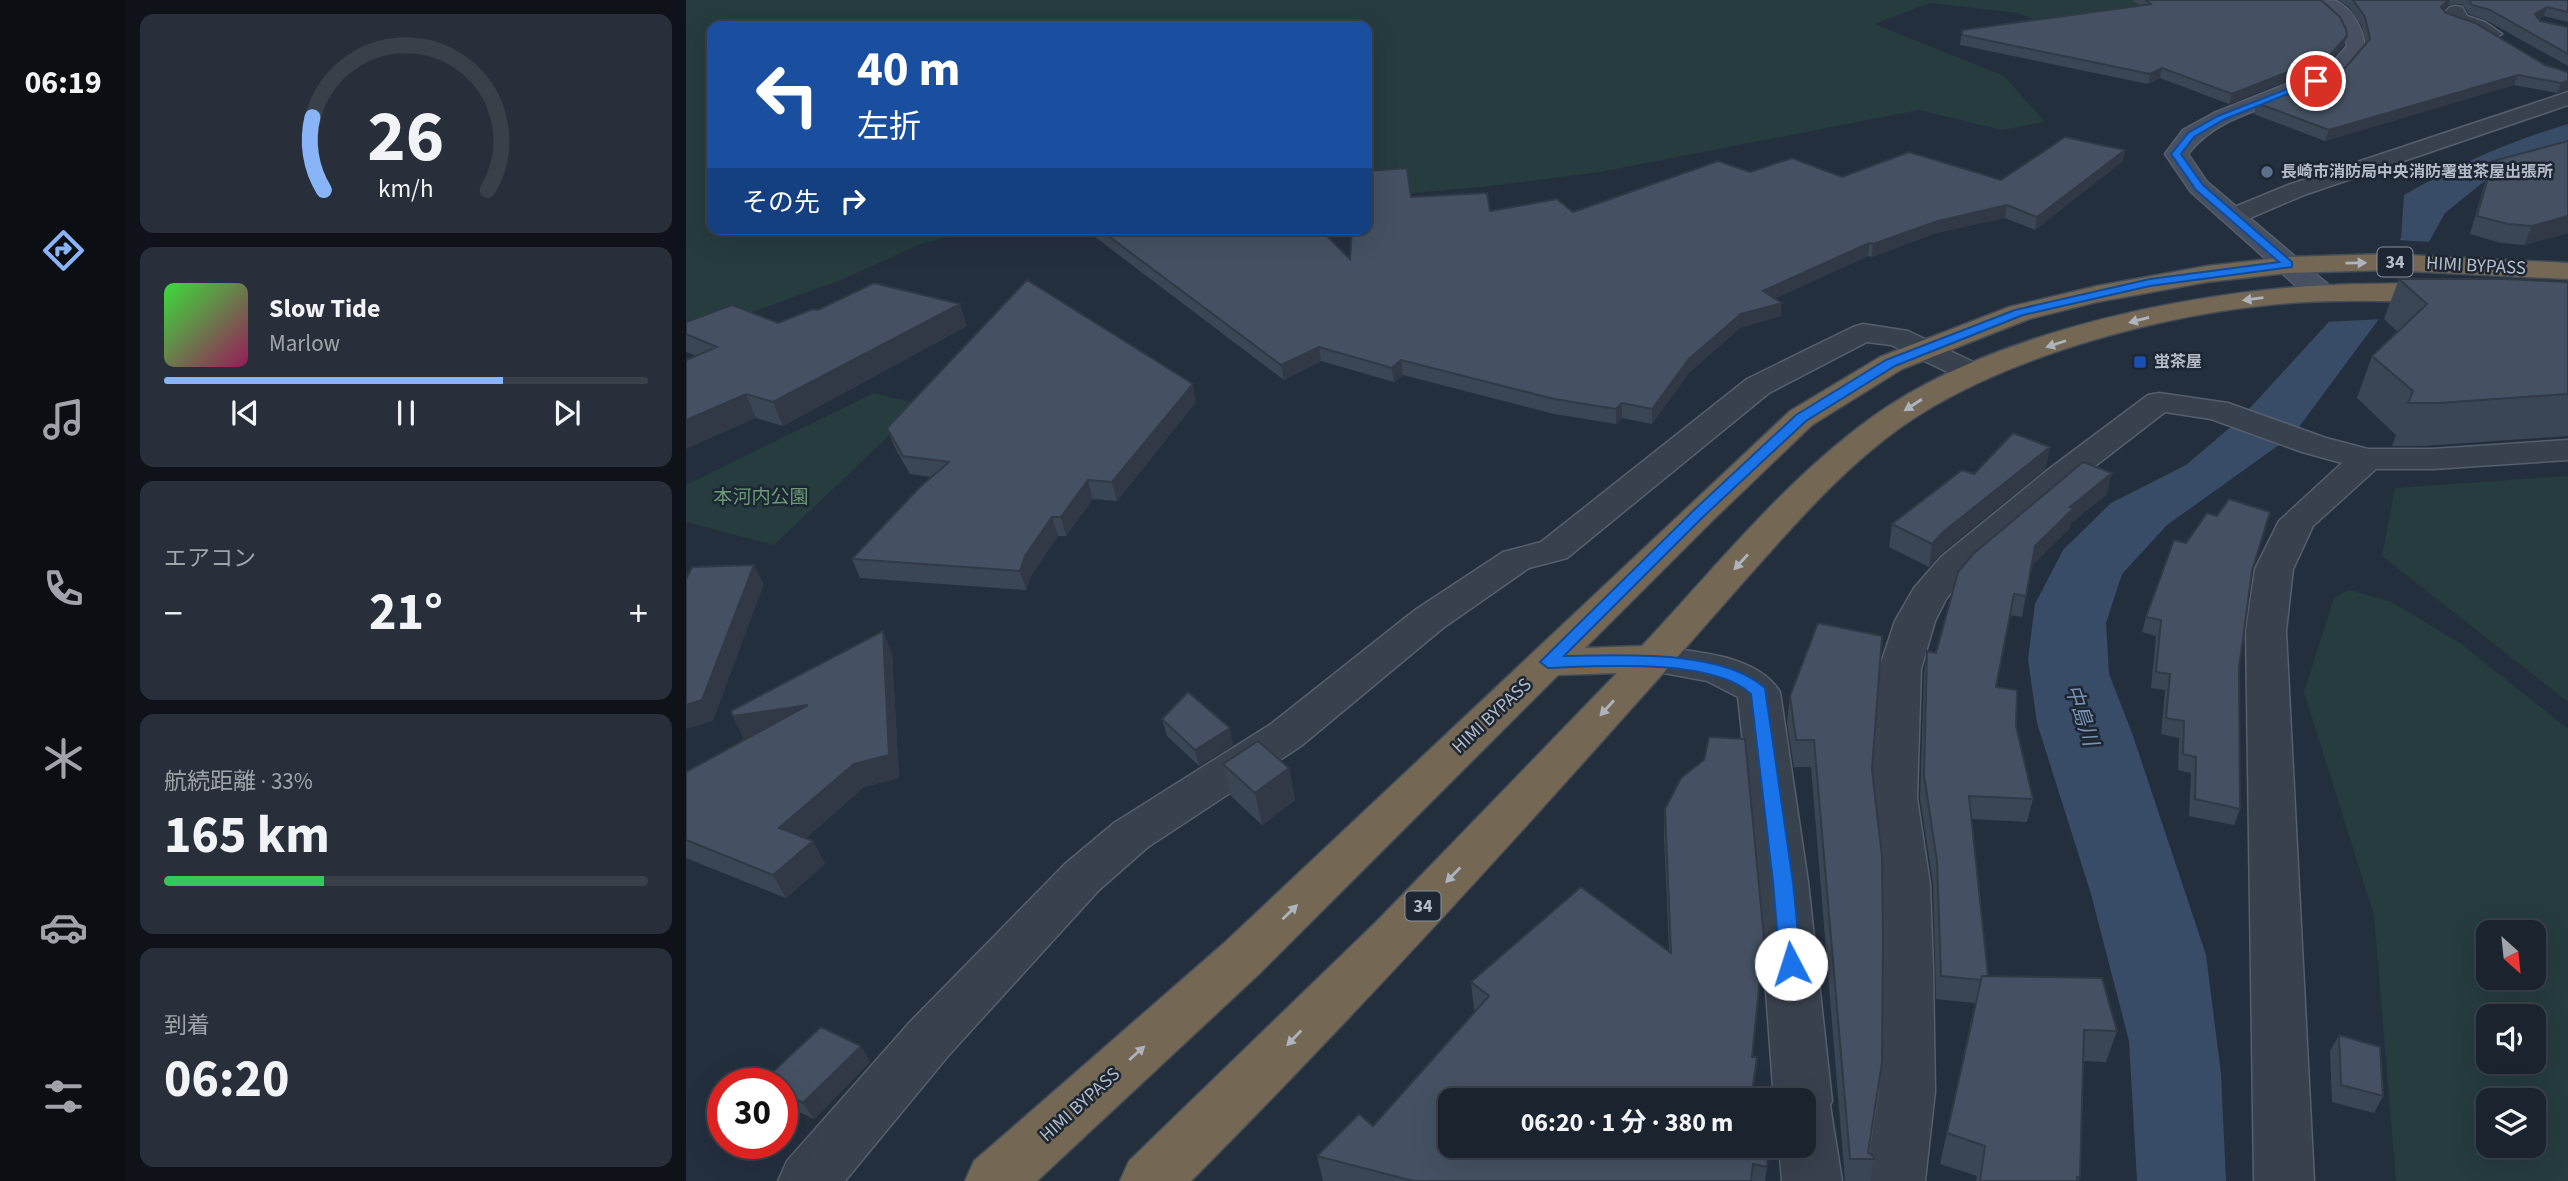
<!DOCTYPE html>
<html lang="ja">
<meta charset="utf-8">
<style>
:root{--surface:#1b232e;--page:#282f3a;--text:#f1f3f6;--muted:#a0a4aa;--line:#39404a;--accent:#8ab4f8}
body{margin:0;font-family:"Source Sans 3","Noto Sans JP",sans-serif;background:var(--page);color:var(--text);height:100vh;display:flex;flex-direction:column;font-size:26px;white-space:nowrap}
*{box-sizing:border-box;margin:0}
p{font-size:23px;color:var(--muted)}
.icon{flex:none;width:38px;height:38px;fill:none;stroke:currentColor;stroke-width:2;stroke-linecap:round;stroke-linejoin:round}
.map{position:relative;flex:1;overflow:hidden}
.details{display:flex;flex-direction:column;gap:14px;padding:14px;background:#0f1319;width:560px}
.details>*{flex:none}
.top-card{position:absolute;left:21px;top:21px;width:665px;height:214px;border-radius:14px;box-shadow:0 7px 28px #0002,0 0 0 2px var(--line);background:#1a4fa0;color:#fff;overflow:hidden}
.needle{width:46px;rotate:153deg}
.buttons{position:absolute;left:1790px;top:920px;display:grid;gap:14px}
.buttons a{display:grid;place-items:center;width:70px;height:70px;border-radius:14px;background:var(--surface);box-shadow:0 7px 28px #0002,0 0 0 2px var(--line);font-size:35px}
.speed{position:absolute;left:21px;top:1068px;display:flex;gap:14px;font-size:35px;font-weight:700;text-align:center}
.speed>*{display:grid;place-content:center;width:91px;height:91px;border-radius:50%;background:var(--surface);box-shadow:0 7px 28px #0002,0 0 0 2px var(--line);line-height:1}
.speed .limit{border:10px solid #d22;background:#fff;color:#111}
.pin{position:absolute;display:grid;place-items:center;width:60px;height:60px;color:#fff;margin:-30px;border:4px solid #fff;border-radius:50%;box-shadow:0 2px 7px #0007}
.me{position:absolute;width:77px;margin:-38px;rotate:355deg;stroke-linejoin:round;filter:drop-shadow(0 0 5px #0008)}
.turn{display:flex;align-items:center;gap:24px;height:147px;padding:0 35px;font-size:32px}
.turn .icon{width:91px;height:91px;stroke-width:2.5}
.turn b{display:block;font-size:49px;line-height:60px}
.then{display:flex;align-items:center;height:66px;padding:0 35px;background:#0003;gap:14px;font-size:26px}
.big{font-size:52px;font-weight:700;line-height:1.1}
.details .tile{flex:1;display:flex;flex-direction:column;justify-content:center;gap:10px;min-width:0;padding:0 24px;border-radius:14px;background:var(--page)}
.details .dial{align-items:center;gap:0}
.dial svg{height:182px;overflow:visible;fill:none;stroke:var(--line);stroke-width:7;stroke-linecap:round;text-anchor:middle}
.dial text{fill:var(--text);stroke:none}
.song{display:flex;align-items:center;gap:21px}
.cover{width:84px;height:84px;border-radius:10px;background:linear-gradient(135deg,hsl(120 70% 55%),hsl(330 70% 35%))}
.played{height:7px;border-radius:4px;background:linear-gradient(90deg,var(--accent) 70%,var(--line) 70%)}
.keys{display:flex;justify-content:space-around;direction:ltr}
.heat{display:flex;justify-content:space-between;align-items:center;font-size:38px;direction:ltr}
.charge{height:10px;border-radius:5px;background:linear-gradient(90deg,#34c759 33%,var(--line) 0)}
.trip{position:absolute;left:752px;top:1088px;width:378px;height:70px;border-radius:14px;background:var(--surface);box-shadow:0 7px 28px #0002,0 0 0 2px var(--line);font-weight:700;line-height:70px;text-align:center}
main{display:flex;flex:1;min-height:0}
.menu{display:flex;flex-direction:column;width:126px;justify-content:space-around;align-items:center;background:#0b0e12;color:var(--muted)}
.menu .icon{width:49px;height:49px}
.menu .current{color:var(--accent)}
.menu b{font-size:32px;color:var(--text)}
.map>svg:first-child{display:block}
</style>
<main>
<nav class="menu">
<b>06:19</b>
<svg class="icon current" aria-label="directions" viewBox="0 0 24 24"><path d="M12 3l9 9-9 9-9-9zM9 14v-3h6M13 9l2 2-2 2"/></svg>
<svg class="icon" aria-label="music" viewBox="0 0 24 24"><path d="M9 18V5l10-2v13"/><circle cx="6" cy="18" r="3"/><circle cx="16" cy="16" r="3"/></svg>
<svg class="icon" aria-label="phone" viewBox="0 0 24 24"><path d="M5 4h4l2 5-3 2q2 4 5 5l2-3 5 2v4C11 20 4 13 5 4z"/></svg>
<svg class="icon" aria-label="climate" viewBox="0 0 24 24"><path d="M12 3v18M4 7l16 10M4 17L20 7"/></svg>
<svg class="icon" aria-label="car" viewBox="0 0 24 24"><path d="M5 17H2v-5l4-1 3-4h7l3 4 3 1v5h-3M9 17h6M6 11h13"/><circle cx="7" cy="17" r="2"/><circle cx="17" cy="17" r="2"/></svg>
<svg class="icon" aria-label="filters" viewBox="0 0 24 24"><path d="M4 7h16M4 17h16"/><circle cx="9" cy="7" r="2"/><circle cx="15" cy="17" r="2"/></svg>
</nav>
<section class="details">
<div class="tile dial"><svg viewBox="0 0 100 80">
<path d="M14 69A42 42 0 1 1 86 69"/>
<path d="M14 69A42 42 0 0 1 9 37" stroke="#8ab4f8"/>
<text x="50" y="56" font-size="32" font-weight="700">26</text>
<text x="50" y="72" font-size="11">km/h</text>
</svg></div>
<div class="tile">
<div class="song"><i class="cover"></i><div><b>Slow Tide</b><p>Marlow</p></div></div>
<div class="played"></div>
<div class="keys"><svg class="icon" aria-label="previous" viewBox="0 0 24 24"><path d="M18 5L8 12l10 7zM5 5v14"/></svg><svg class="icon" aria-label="pause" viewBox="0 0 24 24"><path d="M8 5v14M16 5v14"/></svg><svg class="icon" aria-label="next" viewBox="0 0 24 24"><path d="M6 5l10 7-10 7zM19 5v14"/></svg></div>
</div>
<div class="tile"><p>エアコン</p>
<div class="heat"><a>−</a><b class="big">21°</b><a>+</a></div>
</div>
<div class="tile"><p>航続距離 · 33%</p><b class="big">165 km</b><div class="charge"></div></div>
<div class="tile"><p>到着</p><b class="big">06:20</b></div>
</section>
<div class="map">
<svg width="1882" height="1181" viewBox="0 0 1882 1181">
<rect width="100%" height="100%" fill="#242f3e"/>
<path fill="#263c3f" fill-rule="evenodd" d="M0,0h1452l18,7 -114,16 -24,-10 -88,-10 -56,21 130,52 41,46 -43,8 -83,-20 -319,62 -118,15 -115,10v-171h-655v203h264l-58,16 -77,35 -155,56z
M188,393l47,12 -147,140 -88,-23v-37z
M1882,476v226l-186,-146 13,-68z
M1663,590l43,12 69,42 107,85v452h-172l-22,-266 -70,-223 30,-94zM1802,933h46v45h-46zM1802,1017h46v45h-46zM1802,1101h46v45h-46z"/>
<path fill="#394c67" d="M1882,124v20l-71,27 -52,42 -38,68 -114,154 -126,90 -45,49 -16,49 3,51 23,59 74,222 15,119 5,107h-89l-8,-140 -38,-147 -54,-171 -9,-64 7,-55 28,-54 48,-47 75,-38 53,-45 87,-95 75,-87 3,-43c54,-31 104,-53 164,-71z"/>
<path fill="#242f3e" d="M1709,240l36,2 -21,40 -26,37 -60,3z"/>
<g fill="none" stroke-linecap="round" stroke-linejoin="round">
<defs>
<path id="street" d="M1770,6l6,1 5,9 18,6 17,12 -9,5 -49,-19 -3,-4 9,-9z
M1882,92v13l-264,90 -61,26 -9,2 -9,-2 -3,-5 3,-5 63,-26z
M1177,324l45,7 76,36 4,6 -4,6 -11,3 -11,-3 -71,-34 -24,-3 -98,51 -202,165 -38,10 -86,60 -142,118 -153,101 -49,43 -151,166 -103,125h-67l9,-20 123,-139 155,-158 49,-41 157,-99 144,-114 88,-58 38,-10 206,-163 106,-52z
M1473,393l69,10 98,35 42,11h65l135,-9v20l-135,9h-57l-63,57 -20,43 -7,62 28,550h-60l-8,-550 9,-62 24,-48 63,-58 -40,-11 -91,-33 -46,-7 -92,71 -106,90 -21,26 -11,22 -14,48 -4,129 13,86 3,83 2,124 -10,90h-60l14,-90 2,-124 -1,-83 -9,-86 8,-129 16,-48 19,-33 27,-31 108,-88 99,-74z
M965,646c41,6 105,7 129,46l28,190 24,219 -2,4 12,76h-60l-3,-35h25v-45h-30l-16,-219 -20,-185 -31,-16 -70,-13 -6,-9 6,-9z"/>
<path id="secondary" d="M1627,0c7,0 17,0 23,1 17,8 27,29 29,46 -6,9 -15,23 -24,29 -48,29 -118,32 -153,78l19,28 124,105 4,6 -4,6 -10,2 -10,-2 -120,-107 -26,-38 18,-24 31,-17 115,-46 18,-21c-3,-25 -19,-29 -34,-46z"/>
<path id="highway" d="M1701,254l181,9v16l-181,-9 -99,3 -81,9 -110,20 -68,17 -127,50 -90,56 -100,96 -127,127 57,-2c73,-78 142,-165 229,-228 124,-90 344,-133 496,-134 29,0 62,-3 90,4l4,6 -4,6 -10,2c-56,-1 -113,-3 -169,2 -110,10 -251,47 -346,103 -70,41 -125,103 -178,163 -41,46 -81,93 -123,139 -143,161 -288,319 -440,472h-71l9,-20 248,-240 240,-248 -59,2 -299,299 -222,207h-72l9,-20 249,-217 567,-533 90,-54 129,-50 88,-21 110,-20 81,-9z"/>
</defs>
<use href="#street" stroke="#565f6c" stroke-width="3"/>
<use href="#secondary" stroke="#565f6c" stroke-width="3"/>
<use href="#highway" stroke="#434c59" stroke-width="3"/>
<use href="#street" fill="#38414e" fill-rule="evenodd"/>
<use href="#secondary" fill="#465061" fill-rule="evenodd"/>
<use href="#highway" fill="#746855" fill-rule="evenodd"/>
</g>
<path fill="#3b4654" d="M1446,0h189l26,36 -3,9 -17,20 -98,39 -69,-26 -12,6 -188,-39 2,-15 177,-25z
M1653,0h229v22l-24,-6 -5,3 1,2 28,6v39l-82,-46 -17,-6 -7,-10 -14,1 -4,5 2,3 99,52 23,7 -11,21 -43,-8 -189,56 -71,-27 3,-11 88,-35 21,-24 -4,-18 -13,-19z
M1882,141v92l-44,12 -23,-2 -31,-9 16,-55 7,-18z
M1437,161l-88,69 -30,-12 -69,15 -64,24 -4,-1 -92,42 5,18 -41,12 -51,45 -37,51 -30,-6 -6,6 -62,-10 -151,-39 -9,7 -73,-21 -37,19 -189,-143 -2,-8h227l30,30 61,-62 79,14 83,1 177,-40 92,5 159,3z
M1713,279l169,3v154l-146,10h-30l4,-11 -39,-37 15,-42 26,-24 -14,-13z
M132,310l149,16 -184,100 -27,-8 -60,-62 -10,-4v-30l92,1z
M510,402l-79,99 -24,-2 -27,37h-8l-27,40 -5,14 -166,-12 -8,-19 79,-82 -21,-3 -16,-28 -7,-18z
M1364,447l-5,22 -106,86 -10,12 -40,-20 3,-23 82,-50z
M1397,462l24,32 -37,30 -1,5 -38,37 -9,51 -12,-2 -14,72 20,39 17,73 -6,23 -55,-3 16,157 129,55 -11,31 -23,-1 -3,116 -2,4h-102l1,-5 -37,-12 35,-161 -39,-4 -3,-115 -13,-86 4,-125 3,-22 9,2z
M1566,571l-13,97 1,141 -6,16 -45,-9 2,-43 -13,-3 1,-32 -18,-4 4,-44 -14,-2 5,-52 -14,-4 4,-15z
M206,653l7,125 -35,9 -58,51 7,3 12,23 -39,34 -100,-40v-86l62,-34 -4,1 -11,-23z
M1104,696l82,74 -4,383 6,3 -4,25h-25l-34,-414h-17l-7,-44z
M476,719l71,26 -34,21 -32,-30z
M537,764l66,4 6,32 -33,25 -31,-29z
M979,809l87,248h5l-5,44h-301v45h319l-5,35h-442l-6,-25 56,-30 102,-115 -1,-1 -3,-28 198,-31 -5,-115z
M1653,1035l44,61 -9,17 -42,-11 -2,-51z
M175,1046l9,16 -56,57 -32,-15v-21z"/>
<path fill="#303945" d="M1762,0h2l-2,5 -10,11 3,-9z
M1861,7l-3,9 -13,7 4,-9z
M1661,36l-3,9 -17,20 -98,39 3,-10z
M1476,68l-2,10 -12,6 2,-10z
M1832,75l-4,10 -189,56 4,-11z
M1882,81v9l-11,3 4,-10z
M1439,150l-2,11 -88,69 2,-13z
M1321,205l-2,13 -69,15 -64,24 1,-13 65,-23z
M1882,216v17l-44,12 8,-19z
M1183,243l-1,13 -105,48v-13z
M1096,303l-1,13 -41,12 -51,45 -37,51v-15l37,-50 52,-45z
M274,304l7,22 -184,100 -10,-24z
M633,347l2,14 -37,19 -3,-15z
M715,360l2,15 -9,7 -2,-14z
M507,384l3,18 -79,99 -5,-19z
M60,394l10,24 -70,31v-29z
M936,403v15l-6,6v-15z
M1364,447l-5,22 -106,86 -10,12 3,-23 11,-12z
M1426,473l-5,21 -37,30 -1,5 -39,39 5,-22 35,-39z
M402,480l5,19 -27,37 -5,-19z
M366,517l6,19 -27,40 -5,14 -6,-19 5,-15z
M68,565l10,19 -51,137 -27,8v-24z
M197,631l9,22 7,125 -35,9 -73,64 -12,-23z
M122,705l11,23 -75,11 -11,-23z
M544,728l3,17 -34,21 -4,-16z
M603,768l6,32 -33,25 -7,-32z
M127,841l12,23 -39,34 -13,-23z
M175,1046l9,16 -56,57 -11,-16z"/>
<path fill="#455162" stroke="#303945" stroke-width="2" d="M1460,0h175l19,17 6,12 1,7 -17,19 -98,39 -70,-26 -12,6 -188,-39v-5l189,-26z
M1667,0h95l-7,7 5,6 29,10 70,42 23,7v9l-7,2 -43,-8 -189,55 -72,-27 88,-35 25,-29 -5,-22z
M1783,0h99v12l-21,-5 -12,7 5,7 28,6v27l-78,-44 -18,-5z
M1379,137l60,13 -88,67 -30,-12 -69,16 -65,23 -4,-1 -106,48 19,12 -41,11 -52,45 -37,50 -30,-6 -6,6 -62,-10 -153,-39 -9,8 -73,-21 -38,18 -182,-136h221l30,30 2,-30h15v-58l40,-3 4,29 76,-4 3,18 67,-12 16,13 145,-51 32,11 42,-14 50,19 67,-25 92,28z
M1882,141v75l-36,10 -24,-2 -31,-8 16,-55z
M1713,279h105l64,3v112l-129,9h-31l5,-12 -41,-35 55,-52z
M341,280l166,104 -81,98 -24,-2 -27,37h-9l-27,39 -5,15 -168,-12 68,-72 29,-25 -46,-6 -16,-28z
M188,283l86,21 -187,98 -27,-8 -60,26v-60l31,-13 -31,-13v-12l46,-17 46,18 35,-14 5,1z
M1327,433l37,14 -107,85 -11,12 -40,-20 70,-54 12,4z
M1397,462l29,11 -42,34 4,1 -39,38 -9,50 -12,-2 -18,93 21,3 -1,36 17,73 -64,-3 19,180h-6l-1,4 -40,-4 -4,-115 -13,-86 3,-124 9,2 22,-81 15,-18z
M1543,499l41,13 -18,59 -13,97 1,141 -45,-10 1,-42 -13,-3 1,-33 -18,-3 4,-44 -14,-2 5,-52 -15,-3 28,-77 12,3 21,-30 10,3z
M68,565l-52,135 -16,5v-126l6,-12z
M1132,623l64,13 -10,134 10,86 1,83 -1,123 -14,91 6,3v3h-24l-36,-419h-18l-6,-44z
M197,631l6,124 -35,9 -75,64 34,13 -40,34 -87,-35v-68l122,-67 -75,11 -2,-5z
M502,692l42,36 -35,22 -33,-31z
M1023,737l36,2 19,199 -12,119h5l-6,44h-300v45h318l-2,21 -14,-3 -2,17h-338l-96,-25 42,-42 14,12 116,-130 -18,-14 110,-95 90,66 -6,-144 16,-31 23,-18z
M572,741l31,27 -34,25 -32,-29z
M1296,976l120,2 15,53 -33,-1 -4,147h-3v4h-97l5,-35 -38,-13z
M135,1027l40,19 -58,57 -21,-11v-9l-20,-1z
M1653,1035l41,12 3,49 -42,-11z"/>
<defs><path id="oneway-solid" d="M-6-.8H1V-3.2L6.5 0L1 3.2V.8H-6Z" transform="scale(1.75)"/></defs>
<g fill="#aeb4bd">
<use href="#oneway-solid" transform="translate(1670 263) rotate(-1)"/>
<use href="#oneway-solid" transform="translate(1567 299) rotate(173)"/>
<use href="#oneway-solid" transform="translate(1453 320) rotate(165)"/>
<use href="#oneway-solid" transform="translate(1370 344) rotate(162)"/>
<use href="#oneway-solid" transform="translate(1227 405) rotate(147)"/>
<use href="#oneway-solid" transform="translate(1055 562) rotate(132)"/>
<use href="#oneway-solid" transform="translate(921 708) rotate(132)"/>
<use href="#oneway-solid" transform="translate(767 875) rotate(134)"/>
<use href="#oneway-solid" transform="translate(604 912) rotate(-44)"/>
<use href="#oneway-solid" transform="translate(608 1038) rotate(134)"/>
<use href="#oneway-solid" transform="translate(451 1053) rotate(-42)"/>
</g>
<path fill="#1a73e8" stroke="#114b97" stroke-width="2" d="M1627,79l7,2 -95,38 -31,18 -13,17 22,31 89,77v5l-142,19 -127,29 -128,51 -89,55 -102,95 -140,140c56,-1 158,-7 201,32l28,194 8,82 -3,6 -7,3 -8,-3 -3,-6 -7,-82 -22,-188c-39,-36 -151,-28 -203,-26l-8,-6 154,-152 102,-95 90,-55 129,-50 135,-31 129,-17 -83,-72 -25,-36 17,-21 30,-17z"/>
<circle fill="#5c6f8a" stroke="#1d2633" stroke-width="2.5" cx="1581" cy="172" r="7"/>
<rect fill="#1a4fb4" stroke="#1d2633" stroke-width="2.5" x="1447" y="355" width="14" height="14" rx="3.5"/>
<g text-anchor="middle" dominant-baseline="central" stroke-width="5" stroke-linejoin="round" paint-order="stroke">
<g font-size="16" font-weight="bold" fill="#b4bcc9" stroke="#1d2633" text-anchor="start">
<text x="1595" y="172">長崎市消防局中央消防署蛍茶屋出張所</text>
<text x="1468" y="362">蛍茶屋</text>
</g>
<g fill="#1d2633" stroke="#878f9c" stroke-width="2">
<rect x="1691.5" y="247.5" width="35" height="29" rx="5"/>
<rect x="719.5" y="891.5" width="35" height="29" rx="5"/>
</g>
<g font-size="18" font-weight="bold" fill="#b4bcc9">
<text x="1709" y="262">34</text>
<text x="737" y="906">34</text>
</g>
<g font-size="19" fill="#b4bcc9" stroke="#1d2633">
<text transform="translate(1790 266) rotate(3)">HIMI BYPASS</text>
<text transform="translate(806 716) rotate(-43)">HIMI BYPASS</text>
<text transform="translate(394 1105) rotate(-42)">HIMI BYPASS</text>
</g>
<g font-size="19" fill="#6b9a76" stroke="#1d2633">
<text x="75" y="497">本河内公園</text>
</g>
<g font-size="21" font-style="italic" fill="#7c92b1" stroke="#1d2633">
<text transform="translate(1396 715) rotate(72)">中島川</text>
</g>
</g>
</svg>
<div class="buttons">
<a><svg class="needle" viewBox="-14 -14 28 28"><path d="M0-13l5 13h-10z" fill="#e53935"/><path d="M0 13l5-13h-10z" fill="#a0a4aa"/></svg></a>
<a><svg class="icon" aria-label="sound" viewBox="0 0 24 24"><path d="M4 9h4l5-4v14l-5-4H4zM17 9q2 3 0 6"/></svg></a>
<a><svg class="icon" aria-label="layers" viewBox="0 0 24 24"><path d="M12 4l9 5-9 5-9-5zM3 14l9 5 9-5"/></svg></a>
</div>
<div class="speed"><div class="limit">30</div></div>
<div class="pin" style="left:1630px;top:81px;background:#d93025"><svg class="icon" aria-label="arrive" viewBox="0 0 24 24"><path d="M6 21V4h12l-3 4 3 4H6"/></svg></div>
<svg class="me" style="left:1105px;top:964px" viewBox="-20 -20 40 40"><circle r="19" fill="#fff"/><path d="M0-13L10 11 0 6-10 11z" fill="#1a73e8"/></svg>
<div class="trip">06:20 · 1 分 · 380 m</div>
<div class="top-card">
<div class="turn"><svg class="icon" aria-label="left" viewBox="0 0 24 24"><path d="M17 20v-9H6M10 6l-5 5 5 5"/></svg><div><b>40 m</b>左折</div></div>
<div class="then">その先<svg class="icon" aria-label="right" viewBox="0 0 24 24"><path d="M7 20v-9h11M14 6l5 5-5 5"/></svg></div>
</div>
</div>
</main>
